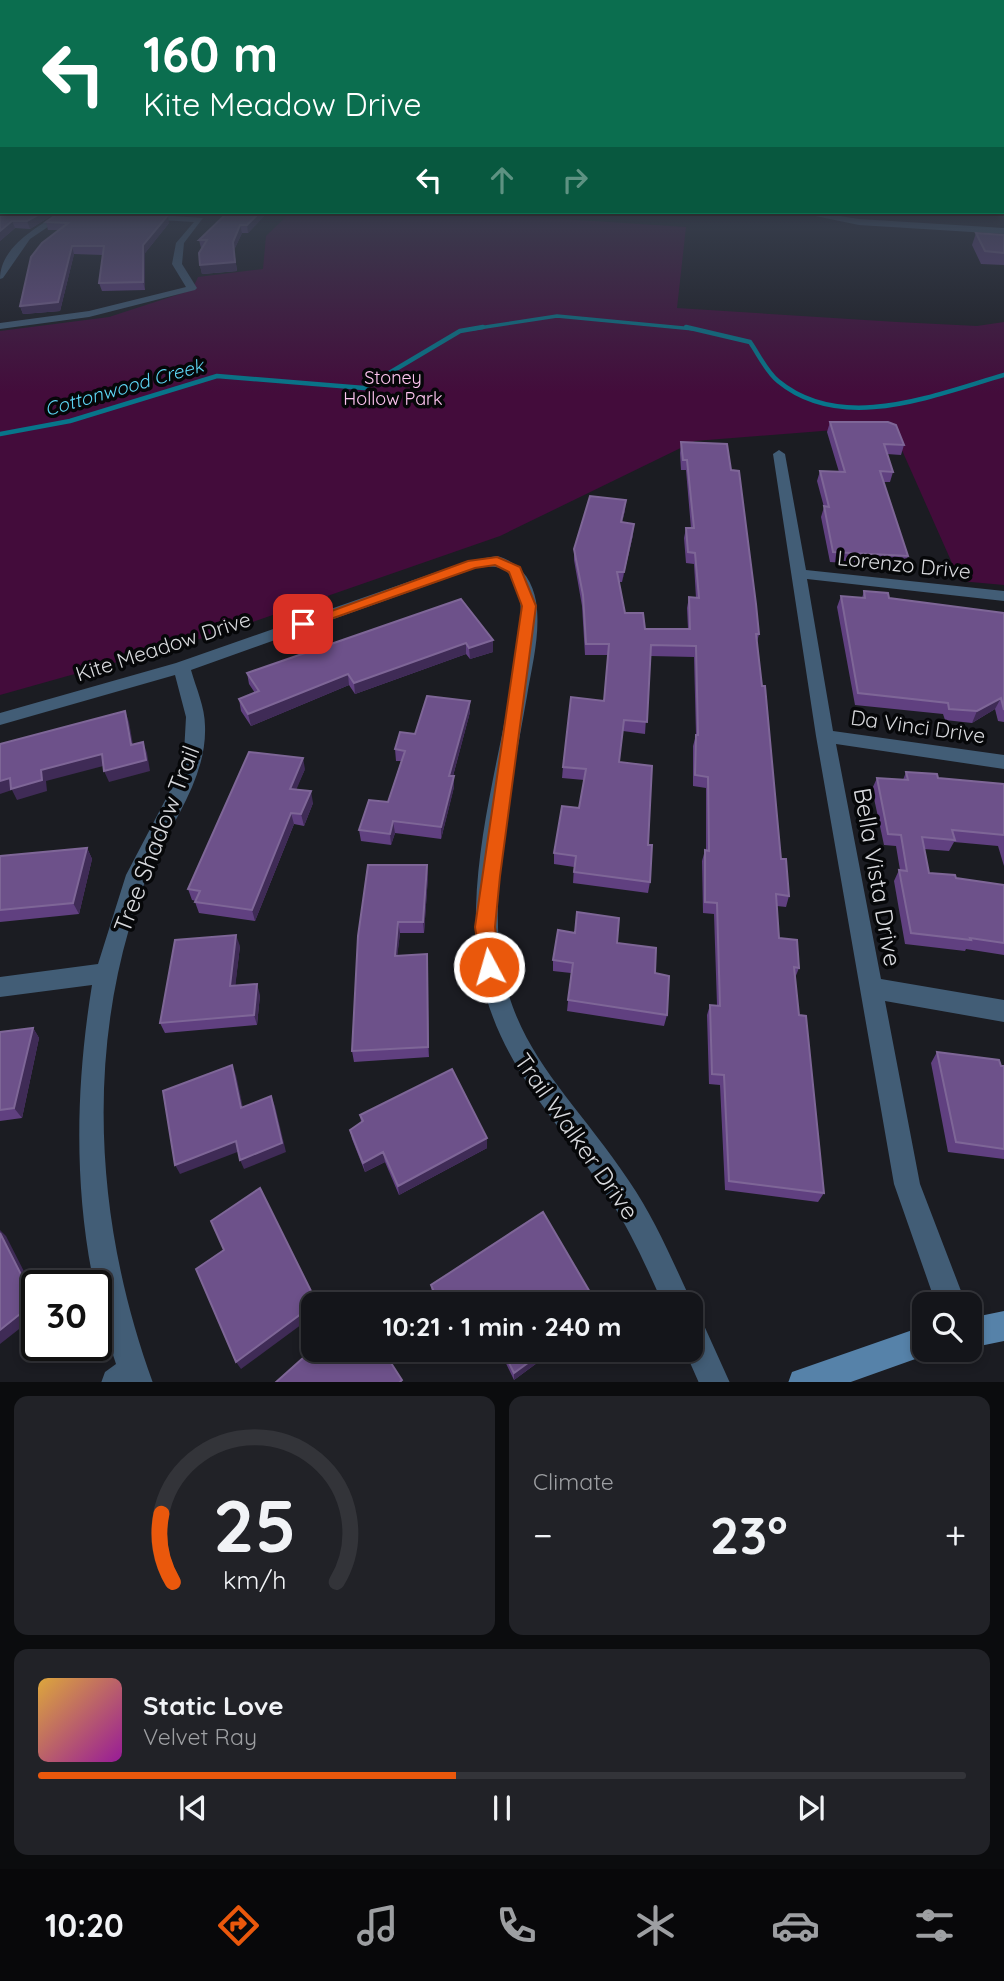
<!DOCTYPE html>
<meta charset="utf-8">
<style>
:root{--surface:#14151a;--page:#212227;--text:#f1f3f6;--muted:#9d9fa2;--line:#333439;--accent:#ea580c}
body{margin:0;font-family:Quicksand,sans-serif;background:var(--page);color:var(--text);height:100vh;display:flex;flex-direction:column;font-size:26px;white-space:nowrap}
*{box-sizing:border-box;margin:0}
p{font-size:23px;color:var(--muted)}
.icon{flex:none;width:38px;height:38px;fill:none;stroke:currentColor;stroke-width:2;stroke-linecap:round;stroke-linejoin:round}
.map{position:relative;height:1382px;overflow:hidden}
.panel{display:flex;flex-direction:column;gap:14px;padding:14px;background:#0b0c0e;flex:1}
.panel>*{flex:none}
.banner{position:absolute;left:0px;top:0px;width:1004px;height:214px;box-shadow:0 4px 10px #0003,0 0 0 2px var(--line);background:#0b6e4f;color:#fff;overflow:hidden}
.fabs{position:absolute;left:912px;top:1292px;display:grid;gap:14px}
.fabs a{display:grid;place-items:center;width:70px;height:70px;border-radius:14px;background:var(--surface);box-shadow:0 4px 10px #0003,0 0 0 2px var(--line);font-size:35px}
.speed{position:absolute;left:21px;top:1270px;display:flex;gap:14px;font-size:35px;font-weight:700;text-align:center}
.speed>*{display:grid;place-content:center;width:91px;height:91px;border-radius:50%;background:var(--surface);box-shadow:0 4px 10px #0003,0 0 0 2px var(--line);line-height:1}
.speed .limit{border:4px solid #111;border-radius:10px;background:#fff;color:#111}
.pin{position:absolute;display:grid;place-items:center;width:60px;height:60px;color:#fff;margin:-30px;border-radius:14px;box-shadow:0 4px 10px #0006}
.me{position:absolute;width:77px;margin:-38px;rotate:354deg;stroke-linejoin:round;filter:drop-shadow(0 0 5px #0008)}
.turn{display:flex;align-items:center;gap:24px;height:147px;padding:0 28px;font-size:32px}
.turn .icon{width:91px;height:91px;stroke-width:2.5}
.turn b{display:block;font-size:49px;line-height:60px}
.lanes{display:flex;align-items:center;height:66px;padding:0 28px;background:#0003;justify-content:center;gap:35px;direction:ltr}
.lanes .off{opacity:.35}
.big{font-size:52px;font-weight:800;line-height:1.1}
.panel .tile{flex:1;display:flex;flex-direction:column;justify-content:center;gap:10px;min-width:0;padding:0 24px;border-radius:14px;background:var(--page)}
.panel .dial{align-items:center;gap:0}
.dial svg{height:182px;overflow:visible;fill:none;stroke:var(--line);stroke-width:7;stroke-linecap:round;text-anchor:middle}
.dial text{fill:var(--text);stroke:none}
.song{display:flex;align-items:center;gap:21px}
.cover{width:84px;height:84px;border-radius:10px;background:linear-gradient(135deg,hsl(40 70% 55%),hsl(300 70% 35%))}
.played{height:7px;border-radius:4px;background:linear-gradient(90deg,var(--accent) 45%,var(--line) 45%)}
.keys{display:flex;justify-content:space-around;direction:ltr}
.heat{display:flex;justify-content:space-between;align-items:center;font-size:38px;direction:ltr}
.panel .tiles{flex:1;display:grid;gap:14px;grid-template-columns:1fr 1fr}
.tile:last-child{grid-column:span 2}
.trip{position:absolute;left:301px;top:1292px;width:402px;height:70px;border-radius:14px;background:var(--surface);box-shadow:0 4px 10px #0003,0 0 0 2px var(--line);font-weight:800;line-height:70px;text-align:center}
.menu{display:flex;height:112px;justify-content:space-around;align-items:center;background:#08080a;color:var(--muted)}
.menu .icon{width:49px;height:49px}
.menu .current{color:var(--accent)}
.menu b{font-size:32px;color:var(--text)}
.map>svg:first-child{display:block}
</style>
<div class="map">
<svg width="1004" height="1383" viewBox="0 0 1004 1383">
<rect width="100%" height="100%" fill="#1b1c22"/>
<path fill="#430c3b" d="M291,212h161l234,15 -9,81 220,14 80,4 27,-4v263l-44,-4 -71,-160 -16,6 -178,14 -195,95 -276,96 -224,63v-364l109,-14 83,-27 6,-13 65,-8 3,-33z"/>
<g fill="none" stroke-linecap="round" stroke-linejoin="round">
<path stroke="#07758a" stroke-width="3.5" d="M472,329l85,-13 137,13"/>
<path stroke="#07758a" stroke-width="4.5" d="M686,327l64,15c9,13 16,29 28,39 64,53 156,14 226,-6
M0,434l70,-13 147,-45 147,12 96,-57 23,-4"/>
<path fill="#425d76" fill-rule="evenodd" d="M61,212h9l-40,27 -27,39 -3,1c0,-32 37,-52 61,-67z
M796,212h17l46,7 145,9v6l-145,-9z
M141,214l62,4 -19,25 -2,21 15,24 -2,2 -106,27 -89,12v-6l89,-12 97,-24 -14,-23 4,-21 18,-21 -50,-3z
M779,450l6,4 21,116 198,21v10l-197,-22 26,152 171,24v14l-168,-25 45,235 123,21v22l-119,-21 35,183 46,120h-30l-42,-120 -78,-448 -43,-282z
M497,556c22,6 35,23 39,45 5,32 -4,64 -9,95 -12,69 -28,140 -29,210 -4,132 65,176 131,275 24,35 41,74 59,113l5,10 -2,3v-3h-28c-16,-36 -32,-72 -53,-104 -67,-102 -138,-159 -134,-292 2,-70 20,-140 33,-209 5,-28 13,-56 12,-84 0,-13 -3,-30 -11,-40 -9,-11 -23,-8 -34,-7l-285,102c5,18 14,37 14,56 2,49 -30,92 -50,133 -11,23 -19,46 -26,70 -43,149 -29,309 24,454h-52l4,-11 11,-8c-42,-121 -45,-250 -24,-379l-92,12v-20l98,-13 28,-89 45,-86 13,-36 2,-36 -11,-42 -175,50v-12l176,-50 292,-102z
M691,1317l11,4 28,62h-31l-15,-34h7z"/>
<path fill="#5682a9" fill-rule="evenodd" d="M1004,1311v30l-34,7v-30z
M924,1326v23h12l-1,3 -87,31h-60l4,-11z"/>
</g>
<path fill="#604080" d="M0,199l2,13h55l-27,17 -15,-1 -15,13z
M60,212h118l-2,2 -24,-1 17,10 -24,30v37l-43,1 -3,-8 4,-28 -29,-1 -14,57 -37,3 -3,-8 38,-76h-10l-2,-8z
M268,212l-20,21h-6l-8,17 3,21 -35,3 -2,-9 2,-17h-1l-2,-8z
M891,212h50v2z
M976,233l28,2v30l-23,-1 -9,-19z
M830,422l74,23 -3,10 -14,-1 6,18 -3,10h-7l25,74 -4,11 -74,-5 -9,-45 3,-10 -7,-26 3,-10 19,1 -12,-40z
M681,442l78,192 -2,8 24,217 8,37 -3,11 -9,-1 2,32 20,30 -4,10 4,37 25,178 -6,9 -93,-12 -5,-105 -11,-1 -2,-69 3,-10h7l-3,-91 -11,-1 -1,-52 3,-11h1v-62l-13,-2v-40l3,-11 -2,-78 -44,-1 -5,78 -22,-3 -4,31 29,83 2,37 -2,11 -75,-10 1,-16 -20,-3v-11l25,-45 5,-28 -22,-2 1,-11 41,-66 4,-46h-23l-3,-49 -8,-46v-11l51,-39 -3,12 11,13 -11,47h-3l6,31 20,16h43l-1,-21 2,-11 7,1 -2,-34 -8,-1 -2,-25 2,-10h5l-5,-58h-5l-1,-17z
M864,591l25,7 115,15v109l-6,-1 -3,-12 -23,14 -27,-3 -2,-6 -88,-9 -18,-98 4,-11 21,2z
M461,599l32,41v12l-23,7 -4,-5 -111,40 -6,-9 -98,41 -10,-15 -2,-12 16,-6 -6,-9 -2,-11z
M470,701v11l-17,64h1v11l-13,52 -46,-6 -4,12 -30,-4 -2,-11 29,-28 13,-41h-5l-1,-12 20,-15z
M305,769l-9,20 17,14 -9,23 -10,-2 -39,97 -56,-8 -4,-11 1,-1 -4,-1 -4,-11z
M906,772l32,6 66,6v82l-6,-20 -44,-4 -5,9 -25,-2 5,24 27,5 48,7v70l-38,-6 -1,2 -60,-7 -11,-63 5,-11h1l-4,-24 -12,-1 -12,-56 5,-11 26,2z
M87,848l5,11 -13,55 -79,8v-66z
M427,865l1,11 -4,57h-24l-3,23 30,-2 2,103 -75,5 -2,-11 6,-115z
M617,943l38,30 12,42 -3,11 -97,-15 4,-38 -18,-2v-11z
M240,946l-5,40 25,9 -3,30 -92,8 -5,-10z
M33,1028l6,10 -17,80 -22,3v-89z
M937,1052l67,14v93l-56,-7 -17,-89z
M360,1115l127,23v10l-88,47 -14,-33 -20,10 -13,-33 -2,-9 11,-8z
M431,1285l166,19h-160l-5,-11z
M499,1349h57l-42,31z"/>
<path fill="#3f2b56" d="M43,212h14l-27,17 -3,-8z
M260,212h8l-20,21 -1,-8z
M168,215l1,8 -24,30v37l-2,-8v-37z
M12,221l3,7 -15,13v-10z
M240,225l2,8 -8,17 3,21 -35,3 -2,-9z
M72,246l2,8 -14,57 -37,3 -3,-8z
M626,500l-1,10 -5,23 1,-11z
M634,524l-1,11 -11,47 2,-10z
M493,640v12l-23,7 -1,-11z
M466,643v11l-111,40 -1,-11z
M348,674l1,11 -98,41 -3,-12z
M1001,698l-6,11 -23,14 5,-12z
M470,701v11l-20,75 -1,-11z
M125,711l4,11 6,34 -4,-11z
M143,742l4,11 3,18 -41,11 -5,-11z
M102,754l5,11 -61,16 1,10 -30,9 -5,-10 -12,4v-13z
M303,758l2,11 -13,31 -2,-11z
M454,776v11l-13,52v-12z
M311,791l2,12 -9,23 -3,-12z
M291,813l3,11 -39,97 -3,-11z
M393,821l2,12 -4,12 -1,-11z
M87,848l5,11 -13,55 -6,-11z
M427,865l1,11 -4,57 -1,-11z
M398,922l2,11 -4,34 -1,-11z
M236,935l4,11 -6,51 -4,-11z
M427,954l1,11 1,92 -1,-10z
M257,984l3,11 -3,30 -3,-10z
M33,1028l6,10 -17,80 -8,-10z
M232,1065l4,10 9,42 -4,-9z
M271,1096l4,10 11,46 -42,17 -4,-9z
M487,1138v10l-88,47 -1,-9z
M236,1141l4,10 -60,23 -5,-9z
M383,1152l2,10 -20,10 -2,-9z
M0,1230l6,6 31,61v18l-37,29z
M313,1305v11l-72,53 -5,-7z
M547,1349h9l-42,31v-7z"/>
<path fill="#6d518a" stroke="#7e6697" stroke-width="2" d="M0,199h2v13h41l-16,9h-15l-12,10v-21l1,-1h-1z
M60,212h78l30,3 -25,30v37l-44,1 5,-37h-32l-14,56 -38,4 11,-49 11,-14 26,-20 -22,-1z
M228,212h32l-13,13h-7l-7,17 2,20 -35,3 -1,-12 8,-13h-8z
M976,233l28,2v18l-19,-2z
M830,422h58l8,3 8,20 -20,-1 9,28 -13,-1 28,85 -75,-4 -9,-46 5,1 -9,-36 25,1z
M681,442l46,2 4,26 8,1 17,133 3,30h-3l6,52h3l16,173h5l3,37 -13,-2 3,44 18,2 2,28 -5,-1 5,48 7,1 18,177 -95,-12 -5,-106 -12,-1 -2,-69 10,1 -3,-103 -12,-1v-52l4,1 -1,-74 -13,-2 1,-40h2l-2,-89 -45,-1 -4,77 -23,-2 -5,42 33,4 -4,79h4l-2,37 -76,-10 2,-16 -22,-3 8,-47 17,2 7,-39 -23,-2 8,-70 33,4 5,-57h-23l-3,-49 -9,-46 16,-53 36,4 -5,22 13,2 -10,48h-7l8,41h18l2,16h45l-1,-32 10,1 -4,-45 -7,-1 -2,-24h8l-7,-68h-4z
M864,591l24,2 1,5 115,15v97l-3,-12 -24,13 -28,-2 -1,-6 -90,-10 -17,-97 24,2z
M461,599l32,41 -24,8 -3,-5 -112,40 -6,-9 -100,40 -9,-15 20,-8 -12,-18z
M427,696l43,5 -21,75h5l-13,51 -48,-6 -3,13 -31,-4 10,-30 19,2 17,-51 -10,-2 5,-17 15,2z
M125,711l6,34 12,-3 3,18 -42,11 -2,-17 -61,16 1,10 -31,9 -1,-11 -10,3v-37z
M249,752l54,6 -13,31 21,2 -10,23 -10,-1 -39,97 -57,-8 5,-11 -12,-2z
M906,772l31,2 1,4 66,6v51l-52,-5 3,10 -33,-3 7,36 26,2 1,3 48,7v58l-34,-5 1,2 -60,-7 -12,-63 8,1 -6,-36 -13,-1 -11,-56 31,2z
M87,848l-14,55 -73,7v-54z
M368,865h59l-4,57h-25l-3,34 32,-2 1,93 -76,4 6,-115z
M577,912l42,6 -2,25 39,5 -1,25 14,3 -2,39 -99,-15 5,-37 -20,-3 5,-30 17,3z
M236,935l-6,51 27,-2 -3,31 -94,8 15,-83z
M33,1028l-19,80 -14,2v-78z
M937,1052l62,8 2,6h3v83l-48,-7z
M232,1065l9,43 30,-12 11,47 -42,17 -4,-19 -61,24 -12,-74z
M452,1069l35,69 -89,48 -15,-34 -20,11 -13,-33 13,-9 -3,-6z
M260,1188l57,115 -4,1v1l-77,57 -40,-93 28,-19 -13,-29z
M543,1212l54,92h-158l-8,-19z
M0,1233l35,69 -35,28z
M313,1349h69l20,31 -3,3h-124z
M502,1349h45l-33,24z"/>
<linearGradient id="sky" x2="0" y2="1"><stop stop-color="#0f0f13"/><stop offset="0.51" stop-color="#39404f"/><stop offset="1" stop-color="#39404f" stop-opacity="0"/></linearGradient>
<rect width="1004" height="393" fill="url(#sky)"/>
<path fill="#ea580c" stroke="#983908" stroke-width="2" d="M497,557l23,10 16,39 -36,270 -5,51 5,40 -3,7 -8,2 -7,-2 -7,-47 47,-321 -13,-34 -14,-7 -20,3 -167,59 -5,2 -7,-5 172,-63z"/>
<g text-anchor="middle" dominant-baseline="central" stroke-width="7" stroke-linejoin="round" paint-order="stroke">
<g font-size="18" fill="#ffc5f1" stroke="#060709">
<text x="393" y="377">Stoney<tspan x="393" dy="21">Hollow Park</tspan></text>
</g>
<g font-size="19" font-style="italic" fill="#5dd6f4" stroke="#060709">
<text transform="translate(124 387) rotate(-16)">Cottonwood Creek</text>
</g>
<g font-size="21" fill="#d8d9dd" stroke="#060709">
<text transform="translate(904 564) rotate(6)">Lorenzo Drive</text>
<text transform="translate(163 646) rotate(-18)">Kite Meadow Drive</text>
<text transform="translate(918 726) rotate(8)">Da Vinci Drive</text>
</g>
<g font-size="24" fill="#d8d9dd" stroke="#060709">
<text transform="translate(156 839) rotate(-69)">Tree Shadow Trail</text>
<text transform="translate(878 877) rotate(80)">Bella Vista Drive</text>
<text transform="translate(577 1136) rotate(55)">Trail Walker Drive</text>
</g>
</g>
</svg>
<div class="fabs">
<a><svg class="icon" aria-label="search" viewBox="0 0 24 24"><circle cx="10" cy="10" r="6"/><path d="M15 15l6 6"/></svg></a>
</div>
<div class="speed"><div class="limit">30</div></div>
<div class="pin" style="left:303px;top:624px;background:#d93025"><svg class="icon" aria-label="arrive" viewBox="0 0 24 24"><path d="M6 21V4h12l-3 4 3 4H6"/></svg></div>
<svg class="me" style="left:489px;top:967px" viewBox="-20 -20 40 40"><circle r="17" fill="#ea580c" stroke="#fff" stroke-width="3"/><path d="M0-11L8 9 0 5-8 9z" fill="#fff"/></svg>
<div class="trip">10:21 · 1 min · 240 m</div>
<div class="banner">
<div class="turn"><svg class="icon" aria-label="left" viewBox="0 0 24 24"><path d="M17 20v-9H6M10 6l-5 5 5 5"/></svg><div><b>160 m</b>Kite Meadow Drive</div></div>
<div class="lanes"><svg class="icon" aria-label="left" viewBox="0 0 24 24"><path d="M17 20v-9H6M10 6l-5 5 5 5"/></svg><svg class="icon off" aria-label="ahead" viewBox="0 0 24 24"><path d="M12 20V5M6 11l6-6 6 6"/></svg><svg class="icon off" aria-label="right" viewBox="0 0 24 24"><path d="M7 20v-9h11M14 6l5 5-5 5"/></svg></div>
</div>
</div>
<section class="panel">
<div class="tiles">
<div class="tile dial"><svg viewBox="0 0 100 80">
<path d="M14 69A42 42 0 1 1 86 69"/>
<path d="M14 69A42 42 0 0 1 9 39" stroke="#ea580c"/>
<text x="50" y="56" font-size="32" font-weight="700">25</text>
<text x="50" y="72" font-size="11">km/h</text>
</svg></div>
<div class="tile"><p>Climate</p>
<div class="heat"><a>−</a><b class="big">23°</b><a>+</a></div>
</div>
<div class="tile">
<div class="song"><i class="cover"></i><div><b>Static Love</b><p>Velvet Ray</p></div></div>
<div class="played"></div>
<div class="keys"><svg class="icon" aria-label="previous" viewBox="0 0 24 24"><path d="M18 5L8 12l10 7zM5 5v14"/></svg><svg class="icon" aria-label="pause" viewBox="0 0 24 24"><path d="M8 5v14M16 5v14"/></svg><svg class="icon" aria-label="next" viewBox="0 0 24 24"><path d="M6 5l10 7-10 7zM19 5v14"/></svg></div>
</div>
</div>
</section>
<nav class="menu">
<b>10:20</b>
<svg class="icon current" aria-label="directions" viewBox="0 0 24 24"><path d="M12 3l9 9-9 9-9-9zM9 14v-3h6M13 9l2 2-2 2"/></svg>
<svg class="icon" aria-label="music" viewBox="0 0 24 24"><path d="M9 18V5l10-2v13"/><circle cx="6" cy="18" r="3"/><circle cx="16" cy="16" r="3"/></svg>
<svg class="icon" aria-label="phone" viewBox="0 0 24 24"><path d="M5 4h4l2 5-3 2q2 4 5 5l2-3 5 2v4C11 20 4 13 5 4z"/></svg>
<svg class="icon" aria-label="climate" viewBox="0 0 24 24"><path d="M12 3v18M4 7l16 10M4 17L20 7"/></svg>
<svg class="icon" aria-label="car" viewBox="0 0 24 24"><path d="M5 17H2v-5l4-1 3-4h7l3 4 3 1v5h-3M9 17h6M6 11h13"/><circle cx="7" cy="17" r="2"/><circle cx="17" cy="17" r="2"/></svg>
<svg class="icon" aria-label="filters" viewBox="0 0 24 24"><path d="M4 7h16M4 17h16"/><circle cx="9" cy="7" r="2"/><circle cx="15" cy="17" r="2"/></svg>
</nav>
